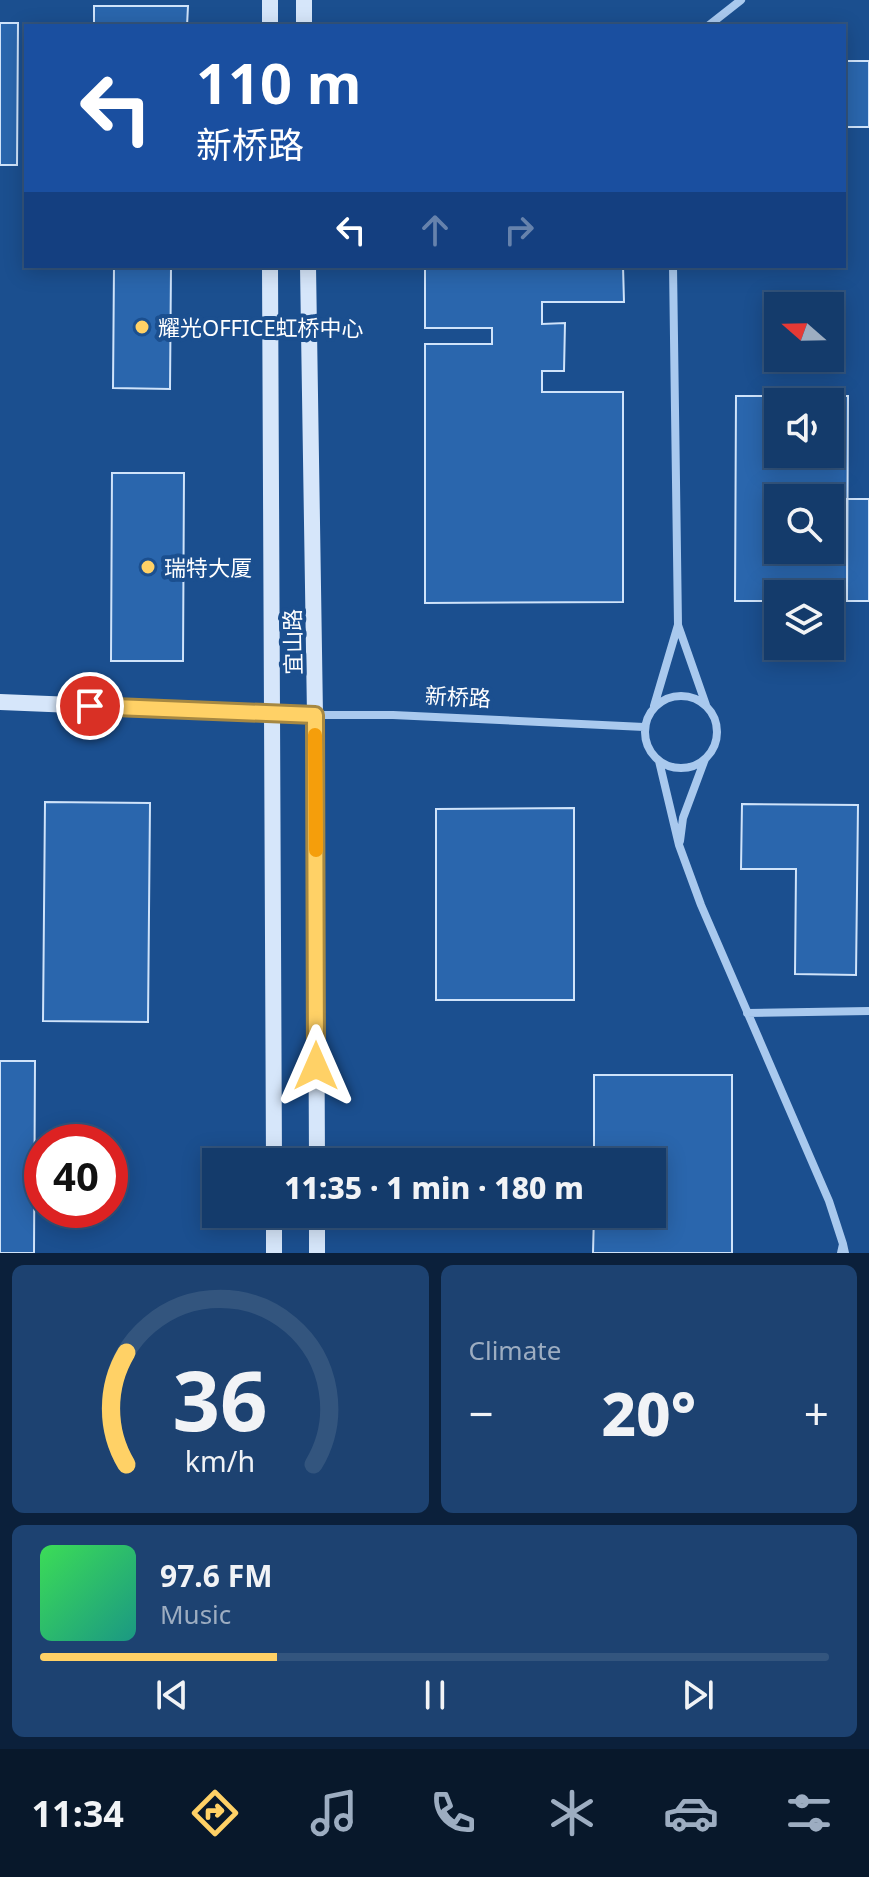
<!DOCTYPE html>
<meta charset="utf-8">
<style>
:root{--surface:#143b6b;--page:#1d4271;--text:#f1f3f6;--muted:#9dadc1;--line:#33557e;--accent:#ffd166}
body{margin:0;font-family:"Noto Sans","Noto Sans SC",sans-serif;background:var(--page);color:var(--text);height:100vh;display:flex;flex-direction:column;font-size:30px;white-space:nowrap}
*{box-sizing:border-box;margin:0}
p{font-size:26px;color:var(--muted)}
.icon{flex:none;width:44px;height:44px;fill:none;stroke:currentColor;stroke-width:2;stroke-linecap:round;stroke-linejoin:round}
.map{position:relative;height:1253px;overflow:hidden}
.sheet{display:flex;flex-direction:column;gap:12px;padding:12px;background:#0b203b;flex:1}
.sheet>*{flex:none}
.banner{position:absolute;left:24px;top:24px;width:822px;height:244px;border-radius:0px;box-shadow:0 4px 20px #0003,0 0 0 2px var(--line);background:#1a4fa0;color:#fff;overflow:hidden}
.needle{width:52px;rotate:290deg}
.controls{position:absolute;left:764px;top:292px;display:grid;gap:16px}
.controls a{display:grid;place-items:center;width:80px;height:80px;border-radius:0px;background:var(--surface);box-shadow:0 4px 20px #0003,0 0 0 2px var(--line);font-size:40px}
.speed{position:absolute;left:24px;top:1124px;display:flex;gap:16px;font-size:40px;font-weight:700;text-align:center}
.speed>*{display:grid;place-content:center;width:104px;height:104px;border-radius:50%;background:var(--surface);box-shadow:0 4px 20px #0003,0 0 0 2px var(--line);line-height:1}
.speed .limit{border:12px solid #d22;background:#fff;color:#111}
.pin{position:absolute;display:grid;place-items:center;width:68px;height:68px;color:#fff;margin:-34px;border:4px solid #fff;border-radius:50%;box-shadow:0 2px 8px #0007}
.me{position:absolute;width:88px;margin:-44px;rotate:0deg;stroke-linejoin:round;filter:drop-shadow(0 0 6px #0008)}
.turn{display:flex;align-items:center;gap:28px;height:168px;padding:0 40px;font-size:36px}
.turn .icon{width:104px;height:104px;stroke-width:2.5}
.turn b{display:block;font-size:56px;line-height:68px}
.lanes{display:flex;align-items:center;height:76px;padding:0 40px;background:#0003;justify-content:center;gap:40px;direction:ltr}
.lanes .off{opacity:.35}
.big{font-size:60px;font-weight:800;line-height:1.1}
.sheet .card{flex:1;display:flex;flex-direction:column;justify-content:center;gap:12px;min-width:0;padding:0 28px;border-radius:12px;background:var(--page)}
.sheet .dial{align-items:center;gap:0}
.dial svg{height:208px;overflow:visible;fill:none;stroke:var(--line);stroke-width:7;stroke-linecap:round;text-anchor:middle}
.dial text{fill:var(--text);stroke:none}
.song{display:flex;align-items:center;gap:24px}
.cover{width:96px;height:96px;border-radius:12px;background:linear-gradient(135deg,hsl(130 70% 55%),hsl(170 70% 35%))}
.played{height:8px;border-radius:4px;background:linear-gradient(90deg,var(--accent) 30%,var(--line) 30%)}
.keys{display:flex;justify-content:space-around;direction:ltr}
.heat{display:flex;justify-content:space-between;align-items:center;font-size:44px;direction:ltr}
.sheet .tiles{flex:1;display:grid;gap:12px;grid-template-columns:1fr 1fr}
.card:last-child{grid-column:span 2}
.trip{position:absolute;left:202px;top:1148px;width:464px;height:80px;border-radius:0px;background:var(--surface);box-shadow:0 4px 20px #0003,0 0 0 2px var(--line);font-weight:800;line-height:80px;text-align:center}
.tab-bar{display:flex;height:128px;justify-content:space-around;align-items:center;background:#08182b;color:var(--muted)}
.tab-bar .icon{width:56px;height:56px}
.tab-bar .on{color:var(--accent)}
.tab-bar b{font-size:36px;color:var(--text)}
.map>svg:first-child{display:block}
</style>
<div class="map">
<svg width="869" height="1253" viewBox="0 0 869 1253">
<rect width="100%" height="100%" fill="#1b4f8f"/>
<path fill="#2a66ad" stroke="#cfe3fa" stroke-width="2" fill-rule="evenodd" d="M94,6h94l-1,20h-93z
M0,23h18l-1,142h-17z
M844,61h25v66h-25z
M114,266h57l-1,123 -57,-1z
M425,266h198l1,36h-82v22l23,-1 -1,48h-22v21h81v210l-198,1v-259h67v-16h-67z
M736,396h112l-1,205h-17v-7h-52v7h-43zM778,402h52v52h-52zM778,498h52v52h-52z
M112,473h72l-1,188h-72z
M847,499h22v102h-22z
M45,802l105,1 -2,219 -105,-1z
M742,804l116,1 -2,170 -61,-1 1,-105h-55z
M574,808v192h-138v-191z
M0,1061h35l-1,192h-34z
M594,1075h138v178h-139l1,-39h58v-52h-58z"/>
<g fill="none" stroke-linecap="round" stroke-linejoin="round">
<path stroke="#a9c9ee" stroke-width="8" d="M708,26l33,-26
M673,266l5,359
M645 732a36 36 0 1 1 72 0a36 36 0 1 1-72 0Z
M654,706l24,-81 28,80
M315,715h78l251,12
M659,761l20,84 22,60 128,296 14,43
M680,841l3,-23 22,-59
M747,1013l122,-2
M841,1253l2,-9 2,9"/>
<path stroke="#d6e6fa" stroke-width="16" d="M304,0v26
M270,26v-26
M270,266l4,896
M308,266l7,449 2,447
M0,702l315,13
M274,1214v39
M317,1214v39"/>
</g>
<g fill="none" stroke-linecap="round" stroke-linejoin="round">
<defs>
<path id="route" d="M90,706l225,9 1,351"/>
</defs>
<use href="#route" stroke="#a68842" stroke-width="20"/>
<use href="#route" stroke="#ffd166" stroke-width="14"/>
<path stroke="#f59e0b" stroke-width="14" d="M315,735l1,115"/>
</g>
<g fill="#ffd166" stroke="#1b4f8f" stroke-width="3">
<circle cx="142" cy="327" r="8"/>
<circle cx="148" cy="567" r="8"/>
</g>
<g text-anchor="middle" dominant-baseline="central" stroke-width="8" stroke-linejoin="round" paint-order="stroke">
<g font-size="22" fill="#fff" stroke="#1b4f8f" text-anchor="start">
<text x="158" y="327">耀光OFFICE虹桥中心</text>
<text x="164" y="567">瑞特大厦</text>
</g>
<g font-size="22" fill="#fff" stroke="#1b4f8f">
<text transform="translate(292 642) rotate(-91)">宜山路</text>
<text transform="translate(458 696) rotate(3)">新桥路</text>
</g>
</g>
</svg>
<div class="controls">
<a><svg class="needle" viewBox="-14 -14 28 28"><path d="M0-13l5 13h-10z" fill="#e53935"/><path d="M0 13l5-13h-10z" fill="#9dadc1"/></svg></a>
<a><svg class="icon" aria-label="sound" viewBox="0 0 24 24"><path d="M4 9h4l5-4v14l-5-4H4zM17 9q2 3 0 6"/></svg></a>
<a><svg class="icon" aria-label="search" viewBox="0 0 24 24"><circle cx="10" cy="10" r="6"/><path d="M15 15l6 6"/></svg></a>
<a><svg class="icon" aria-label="layers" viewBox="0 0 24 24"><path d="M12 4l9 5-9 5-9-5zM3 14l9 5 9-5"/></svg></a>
</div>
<div class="speed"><div class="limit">40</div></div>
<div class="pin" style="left:90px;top:706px;background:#d93025"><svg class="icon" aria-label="arrive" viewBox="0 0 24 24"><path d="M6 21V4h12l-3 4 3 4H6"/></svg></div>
<svg class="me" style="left:316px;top:1066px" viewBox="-20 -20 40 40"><path d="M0-17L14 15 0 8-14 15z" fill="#ffd166" stroke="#fff" stroke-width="4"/></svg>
<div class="trip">11:35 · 1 min · 180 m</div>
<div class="banner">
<div class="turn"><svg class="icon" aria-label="left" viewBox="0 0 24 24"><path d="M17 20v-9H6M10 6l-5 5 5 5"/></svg><div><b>110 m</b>新桥路</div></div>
<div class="lanes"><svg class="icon" aria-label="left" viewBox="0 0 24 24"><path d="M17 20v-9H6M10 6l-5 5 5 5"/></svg><svg class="icon off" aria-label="ahead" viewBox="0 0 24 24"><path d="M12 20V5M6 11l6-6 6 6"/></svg><svg class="icon off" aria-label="right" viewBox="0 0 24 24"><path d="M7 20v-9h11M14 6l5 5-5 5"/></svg></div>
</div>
</div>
<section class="sheet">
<div class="tiles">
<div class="card dial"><svg viewBox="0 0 100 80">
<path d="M14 69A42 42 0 1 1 86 69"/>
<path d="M14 69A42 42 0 0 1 14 26" stroke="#ffd166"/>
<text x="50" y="56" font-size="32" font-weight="700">36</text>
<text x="50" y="72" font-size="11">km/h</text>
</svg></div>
<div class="card"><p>Climate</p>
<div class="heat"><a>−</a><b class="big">20°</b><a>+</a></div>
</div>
<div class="card">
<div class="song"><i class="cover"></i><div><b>97.6 FM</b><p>Music</p></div></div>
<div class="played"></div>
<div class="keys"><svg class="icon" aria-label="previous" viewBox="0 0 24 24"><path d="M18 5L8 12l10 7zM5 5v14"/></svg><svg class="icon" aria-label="pause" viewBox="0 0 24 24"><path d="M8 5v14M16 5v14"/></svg><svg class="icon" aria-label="next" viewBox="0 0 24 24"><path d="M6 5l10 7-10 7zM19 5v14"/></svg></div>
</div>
</div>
</section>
<nav class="tab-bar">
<b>11:34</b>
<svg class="icon on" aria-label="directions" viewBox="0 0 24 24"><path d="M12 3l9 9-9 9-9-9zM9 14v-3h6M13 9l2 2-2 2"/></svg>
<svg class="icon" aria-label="music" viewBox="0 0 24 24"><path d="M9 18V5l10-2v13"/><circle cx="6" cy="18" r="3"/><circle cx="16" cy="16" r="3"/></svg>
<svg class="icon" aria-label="phone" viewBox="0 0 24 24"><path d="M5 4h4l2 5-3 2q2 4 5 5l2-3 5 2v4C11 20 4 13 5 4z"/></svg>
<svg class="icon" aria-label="climate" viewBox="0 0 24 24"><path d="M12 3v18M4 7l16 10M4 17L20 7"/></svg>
<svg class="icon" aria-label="car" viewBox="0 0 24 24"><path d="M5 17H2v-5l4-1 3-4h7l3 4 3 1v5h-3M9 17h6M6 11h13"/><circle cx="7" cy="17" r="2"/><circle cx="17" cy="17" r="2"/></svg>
<svg class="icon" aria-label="filters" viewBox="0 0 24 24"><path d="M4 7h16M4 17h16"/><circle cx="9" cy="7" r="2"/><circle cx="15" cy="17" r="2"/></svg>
</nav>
